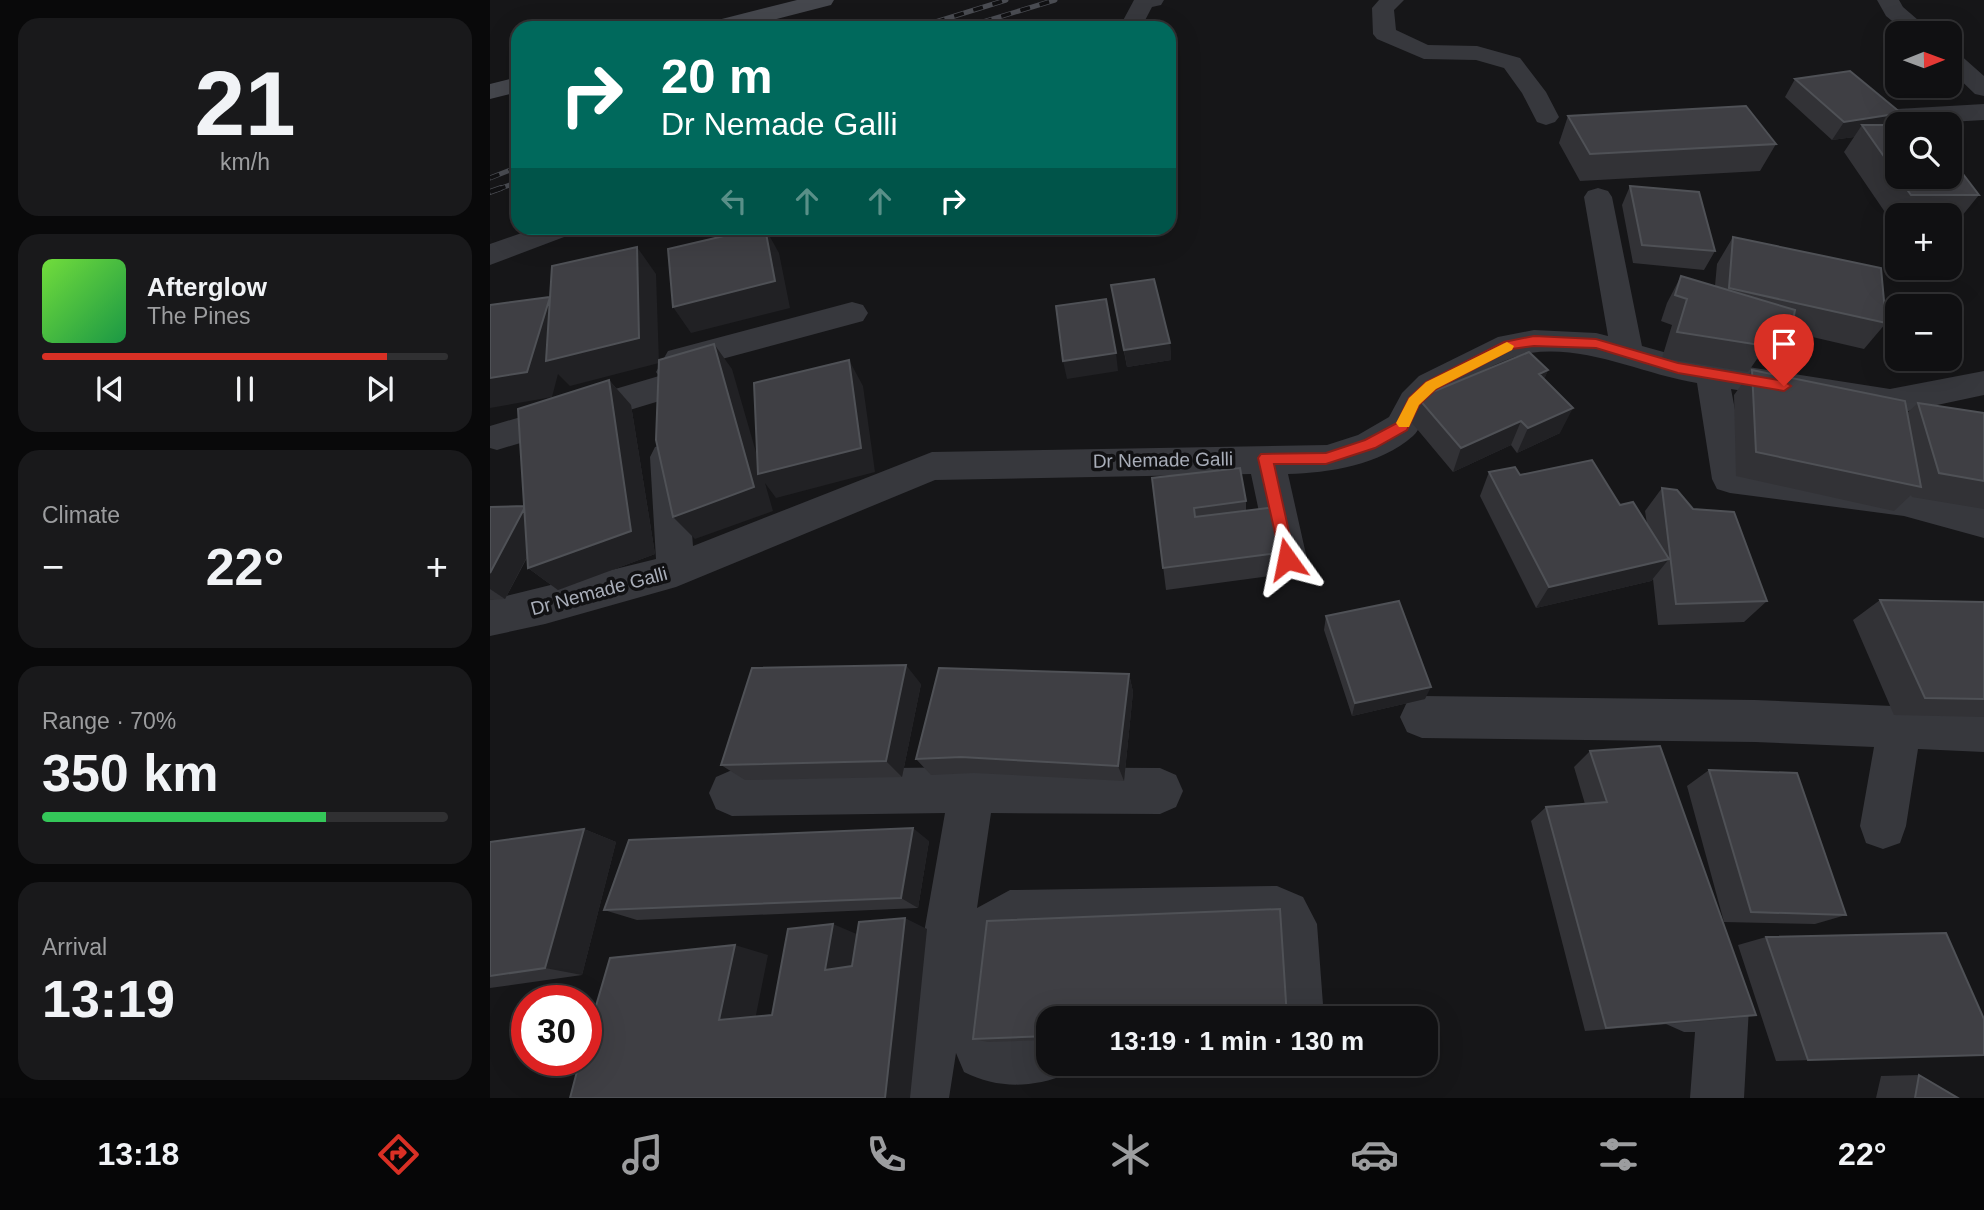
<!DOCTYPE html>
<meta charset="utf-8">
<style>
:root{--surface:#101012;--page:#19191b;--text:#f1f3f6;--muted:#9c9d9f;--line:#303032;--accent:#d93025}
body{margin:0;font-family:Helvetica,sans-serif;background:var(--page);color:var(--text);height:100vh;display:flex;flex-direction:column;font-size:26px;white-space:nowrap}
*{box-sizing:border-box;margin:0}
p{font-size:23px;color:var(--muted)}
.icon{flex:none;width:38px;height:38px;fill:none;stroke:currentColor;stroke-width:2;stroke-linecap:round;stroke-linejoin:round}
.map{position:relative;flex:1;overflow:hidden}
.side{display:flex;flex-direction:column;gap:18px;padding:18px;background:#09090a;width:490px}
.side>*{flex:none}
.hud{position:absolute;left:21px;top:21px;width:665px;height:214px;border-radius:21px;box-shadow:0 7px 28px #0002,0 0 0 2px var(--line);background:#00695c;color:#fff;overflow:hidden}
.needle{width:46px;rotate:89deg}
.tools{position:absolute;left:1395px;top:21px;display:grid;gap:14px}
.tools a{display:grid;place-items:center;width:77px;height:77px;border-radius:14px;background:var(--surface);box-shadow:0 7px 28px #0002,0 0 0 2px var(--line);font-size:35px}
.speed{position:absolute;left:21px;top:985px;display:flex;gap:14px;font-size:35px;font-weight:700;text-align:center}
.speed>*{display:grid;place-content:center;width:91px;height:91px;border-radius:50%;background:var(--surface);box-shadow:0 7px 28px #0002,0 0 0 2px var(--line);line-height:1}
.speed .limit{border:10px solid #d22;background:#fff;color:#111}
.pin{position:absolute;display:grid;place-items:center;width:60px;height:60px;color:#fff;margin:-72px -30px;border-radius:50% 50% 50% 0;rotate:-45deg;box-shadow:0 0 7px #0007}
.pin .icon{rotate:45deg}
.me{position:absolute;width:77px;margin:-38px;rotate:348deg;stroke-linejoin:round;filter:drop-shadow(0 0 5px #0008)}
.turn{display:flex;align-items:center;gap:24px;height:147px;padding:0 35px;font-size:32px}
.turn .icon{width:91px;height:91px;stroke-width:2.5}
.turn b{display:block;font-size:49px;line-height:60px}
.lanes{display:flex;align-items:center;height:66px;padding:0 35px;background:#0003;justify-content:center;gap:35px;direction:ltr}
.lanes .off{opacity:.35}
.big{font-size:52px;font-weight:600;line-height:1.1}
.side .tile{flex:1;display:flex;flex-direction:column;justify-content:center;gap:10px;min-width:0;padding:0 24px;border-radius:21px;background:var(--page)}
.side .dial{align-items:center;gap:0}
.dial b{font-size:91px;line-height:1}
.song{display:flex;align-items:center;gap:21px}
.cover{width:84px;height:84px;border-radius:10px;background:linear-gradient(135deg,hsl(100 70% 55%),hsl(140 70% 35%))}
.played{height:7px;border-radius:4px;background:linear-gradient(90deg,var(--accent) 85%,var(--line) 85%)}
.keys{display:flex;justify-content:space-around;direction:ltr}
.heat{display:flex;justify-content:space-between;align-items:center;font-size:38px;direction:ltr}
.charge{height:10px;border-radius:5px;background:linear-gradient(90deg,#34c759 70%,var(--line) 0)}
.trip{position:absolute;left:546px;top:1006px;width:402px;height:70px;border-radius:21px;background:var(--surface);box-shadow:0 7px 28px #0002,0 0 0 2px var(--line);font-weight:600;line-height:70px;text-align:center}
.tabs{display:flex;height:112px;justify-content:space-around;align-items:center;background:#060607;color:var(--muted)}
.tabs .icon{width:49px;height:49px}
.tabs .on{color:var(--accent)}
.tabs b{font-size:32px;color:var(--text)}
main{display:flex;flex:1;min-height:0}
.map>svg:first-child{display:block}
</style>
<main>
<section class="side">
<div class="tile dial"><b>21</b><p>km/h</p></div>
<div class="tile">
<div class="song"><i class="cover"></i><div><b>Afterglow</b><p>The Pines</p></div></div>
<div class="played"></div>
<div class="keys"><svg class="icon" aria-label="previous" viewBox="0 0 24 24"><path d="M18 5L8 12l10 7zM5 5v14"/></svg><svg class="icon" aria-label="pause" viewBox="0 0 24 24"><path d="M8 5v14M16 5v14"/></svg><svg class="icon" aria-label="next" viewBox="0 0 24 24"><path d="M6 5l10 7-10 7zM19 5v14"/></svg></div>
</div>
<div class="tile"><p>Climate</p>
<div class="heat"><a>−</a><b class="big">22°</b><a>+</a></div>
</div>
<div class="tile"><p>Range · 70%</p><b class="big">350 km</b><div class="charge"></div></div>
<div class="tile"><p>Arrival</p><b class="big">13:19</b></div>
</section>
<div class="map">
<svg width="1494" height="1098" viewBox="0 0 1494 1098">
<rect width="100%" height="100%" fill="#161618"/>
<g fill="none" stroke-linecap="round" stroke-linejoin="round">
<path fill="#37383d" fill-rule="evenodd" d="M644,0h30l-3,5 -9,2 -11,21h-22z
M889,0h25l-10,10 2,20 32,15 49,1 43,12 26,34 13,25 -4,5 -9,3 -9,-3 -15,-29 -18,-25 -28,-8 -52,-1 -47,-20 -4,-5 -1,-26z
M1387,0h22l4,7 30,26h-26l-21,-17z
M1460,51l8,2 26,23v20l-9,-2 -25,-24z
M1494,104v16l-139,8 -9,-3 -4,-5 4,-5 9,-3z
M1108,188l10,3 4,6 30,149 36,10 212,33 94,-18v24l-94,20 -159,-26 15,78 158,19 80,22v30l-80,-22 -174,-23 -13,-4 -5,-10 -15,-96c-56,-9 -109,-38 -167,-30 -26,4 -86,35 -102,56 -6,8 -7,20 -15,27 -33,29 -84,37 -125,38l19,85 -5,12 -14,4 -14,-4 -5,-12 -18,-85 -316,6 -259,107 -131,37 -55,12v-36l166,-41 -6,-102 5,-10 13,-4 13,4 5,10 7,89 239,-94 395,-7 31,-10 31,-18 13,-24 17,-17 79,-39 36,-7 62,3 12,3 -24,-139 4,-6z
M46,228h40l-4,6 -82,31v-21z
M362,302l11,3 5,8 -5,8 -171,46 -7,13 -7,2 3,5 -5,9 -179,54 -7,-2v-22l169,-50 -3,-4 12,-21z
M932,696l333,4 229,10v42l-66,-3 -12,77 -6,17 -17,6 -17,-6 -6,-17 14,-79 -119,-5 -333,-4 -15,-6 -7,-15 7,-15z
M482,767l188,1 16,7 7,16 -7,16 -16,7 -169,-1 -14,95 33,-18 267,-4 26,11 14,27 7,94h-52l-4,-82 -250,4 -10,90 40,-2v36h23l-4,10c-34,14 -70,15 -103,-2l-8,-19 -7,45h-54l50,-285 -213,3 -16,-7 -7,-16 7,-16 16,-7z
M1194,980l39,1 18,8 8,18 -5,91h-54l5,-66h-11l-18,-8 -8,-18 8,-18z"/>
<path fill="#45474d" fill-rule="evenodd" d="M307,0h37l-3,5 -90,23h-38l3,-5z
M28,77v15l-28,7v-15z"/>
<defs>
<path id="rail-far1" d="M426,28l90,-28
M473,28l92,-28
M0,178l28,-11
M6,190l22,-8"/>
<path id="rail" d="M0,192l11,-4"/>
</defs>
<use href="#rail-far1" stroke="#4a4c52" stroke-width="5"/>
<use href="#rail" stroke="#4a4c52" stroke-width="6"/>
<use href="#rail-far1" stroke="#111113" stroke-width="3.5" stroke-dasharray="10" stroke-linecap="butt"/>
<use href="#rail" stroke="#111113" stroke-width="4.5" stroke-dasharray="13" stroke-linecap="butt"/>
</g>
<path fill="#323236" d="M1305,79l98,46h4v52h53l29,18 -22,27h-7v-7h-53v6h-6l-47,-69 10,-15 -22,3 -47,-43z
M1078,116l208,28 -16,27 -180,10 -21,-38z
M1140,186l85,65 -11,19 -71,-7 -11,-58z
M1243,237l153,86 -22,26 -73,-17 -1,5 -19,26 -14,-4 -9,13 -86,-14 10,-33 -11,-4 6,-18 14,-27 34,10 2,-22z
M621,285l59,58 1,17 -44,7z
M1058,370l-4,9 16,54 -43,20 -6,-8 -58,27 -41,-49 6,-25z
M1262,370l155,43 11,-10 66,10v96l-72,-12 -1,-2 -17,16 -158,-35 -2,-81z
M119,380l22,25 24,149 -97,36 -30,-22v-12l-23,43 -15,1v-93l34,-1z
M999,472l31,3 100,30 27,19 -2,-13 17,-23 105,113 -23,21 -86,3 -5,-46 -2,2 -115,27 -56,-112z
M662,478l94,23v10l40,41 -2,22 -118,16z
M1390,600l104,2v115l-90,-2 -41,-95z
M836,616l99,83 -73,17 -28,-86z
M639,674l4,18 -9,89 -150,-8 -43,2 -15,-16z
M431,684l-19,93 -157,3 -24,-15z
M1100,751l166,264 -28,4 -143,12 -54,-210 15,-14 39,-3 -11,-37z
M1219,770l137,145 -31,9 -91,-2 -37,-136z
M94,829l32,13 -34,133 -92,13v-146z
M439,841l-11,67 -281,12 -33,-10z
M1276,937l218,118 -208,6 -38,-116z
M558,1018v22l-60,2 -15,-3z
M1429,1075l39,23h-82l5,-22z"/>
<path fill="#212124" d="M1411,113l-12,18 -27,-6 -8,12 -22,3 12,-18z
M275,228l14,25 11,55 -99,25 -18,-26z
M147,247l19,27 3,89 -89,23 -12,-12 -6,23 -62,11v-30l60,-81z
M680,343l1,17 -44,7 -3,-17z
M224,344l18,25 30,104 87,-113 14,26 12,86 -99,26 -11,-15 8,28 -78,28 -22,-22z
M626,353l2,18 -51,8 -4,-18z
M1058,370l-11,26 2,-22z
M119,380l22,25 24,149 -97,36 -30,-22z
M1083,408l-13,25 -43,20 11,-25z
M1031,421l-10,24 -58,27 8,-24z
M36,506l19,16 -40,77 -15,-10v-16z
M1179,559l-18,22 -115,27 13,-21z
M416,665l15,19 -19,93 -16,-16z
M639,674l4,18 -9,89 -6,-15z
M941,687l-6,12 -73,17 3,-13z
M423,828l16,13 -11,67 -17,-10z
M94,829l32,13 -34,133 -37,-7z
M415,918l22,11 -17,169h-25z
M343,924l26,11 -6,43 -28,-8z
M245,945l33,10 -14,70 -35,-5z"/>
<path fill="#3f3f44" stroke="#4f5156" stroke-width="2" d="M1360,71l51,42 -57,9 -49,-43z
M1256,106l30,38 -186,10 -22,-38z
M1372,125h35v50z
M1460,157l29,38h-68l-13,-18h52z
M1140,186l69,6 16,59 -73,-6z
M268,228h7l10,53 -102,26 -5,-58z
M1243,237l148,31 5,55 -157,-35z
M147,247l2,91 -93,23 6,-95z
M1191,276l114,34 -5,27 -14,-4 -10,13 -89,-14 10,-33 -12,-4z
M664,279l16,64 -46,7 -13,-65z
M60,297l-23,75 -37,6v-73z
M616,299l10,54 -53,8 -7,-55z
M224,344l40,143 -81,30 -17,-77 3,-80z
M1039,352l19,18 -9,4 34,34 -45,20 -7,-7 -60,27 -43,-50z
M359,360l12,88 -103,26 -4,-91z
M1262,370l153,31 16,86 -165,-35z
M119,380l22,151 -103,37 -10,-159z
M1428,403l66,10v68l-45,-8z
M1102,460l28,45 13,-3 36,57 -120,28 -60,-115 26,-5 5,8z
M750,468l6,33 -52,7 1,9 81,-10 10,45 -123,16 -11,-90z
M1172,488l15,2 16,19 41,3 33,89 -91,3z
M34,506v3l-34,64v-66z
M1390,600l104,2v97l-59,-1z
M909,601l32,86 -76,16 -29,-87z
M416,665l-20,96 -165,4 31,-97z
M449,668l190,6 -11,92 -157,-9 -45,2z
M1170,746l96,269 -150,13 -60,-221 61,-5 -17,-51z
M1219,770l88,3 49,142 -95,-3z
M423,828l-12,70 -297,12 25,-70z
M94,829l-39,139 -55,8v-134z
M790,909l7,109h-239v18l-75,3 14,-118z
M415,918l-20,180h-315l10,-38h6v-20l24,-82 125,-13 -16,75 53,-5 16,-86 45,-5 -8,46 27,-4 7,-44z
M1456,933l38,86v36l-176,5 -42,-123z
M1429,1075l39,23h-43z"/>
<path fill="#d93025" stroke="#8d1f18" stroke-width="2" d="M1044,336l62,3 82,24 106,18 7,5 -7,5 -106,-18 -82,-25 -62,-2 -22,3 -76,40 -17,16 -12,25 -32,18 -49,16h-52l21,95 -2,5h-11l-24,-106 3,-4 65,-1 39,-13 32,-17 12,-25 17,-16 78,-40z"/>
<path fill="#f59e0b" d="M1017,342l7,4 -2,4 -76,39 -17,16 -10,22h-10l-3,-4 13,-25 17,-16z"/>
<g text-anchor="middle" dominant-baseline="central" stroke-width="7" stroke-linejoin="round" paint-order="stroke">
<g font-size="19" fill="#a8adb8" stroke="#111113">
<text transform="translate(673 460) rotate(-1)">Dr Nemade Galli</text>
<text transform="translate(109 591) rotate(-15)">Dr Nemade Galli</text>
</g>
</g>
</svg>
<div class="tools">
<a><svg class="needle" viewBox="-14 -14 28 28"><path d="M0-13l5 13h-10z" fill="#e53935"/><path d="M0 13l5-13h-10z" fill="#9c9d9f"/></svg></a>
<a><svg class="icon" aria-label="search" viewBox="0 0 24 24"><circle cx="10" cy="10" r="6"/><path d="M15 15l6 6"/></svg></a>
<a>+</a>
<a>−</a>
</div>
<div class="speed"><div class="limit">30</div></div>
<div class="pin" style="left:1294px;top:386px;background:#d93025"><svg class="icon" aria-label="arrive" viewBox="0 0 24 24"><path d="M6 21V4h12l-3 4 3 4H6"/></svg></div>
<svg class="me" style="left:797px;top:559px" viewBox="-20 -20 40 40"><path d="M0-17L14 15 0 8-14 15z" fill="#d93025" stroke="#fff" stroke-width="4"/></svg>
<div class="trip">13:19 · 1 min · 130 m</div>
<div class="hud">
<div class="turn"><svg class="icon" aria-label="right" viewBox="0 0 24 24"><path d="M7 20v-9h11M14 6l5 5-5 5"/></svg><div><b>20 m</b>Dr Nemade Galli</div></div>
<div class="lanes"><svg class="icon off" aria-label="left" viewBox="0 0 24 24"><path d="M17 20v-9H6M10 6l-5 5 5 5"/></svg><svg class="icon off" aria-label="ahead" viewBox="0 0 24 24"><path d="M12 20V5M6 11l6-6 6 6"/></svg><svg class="icon off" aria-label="ahead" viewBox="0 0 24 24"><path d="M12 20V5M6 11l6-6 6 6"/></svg><svg class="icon" aria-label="right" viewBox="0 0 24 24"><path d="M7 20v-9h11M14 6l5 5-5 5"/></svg></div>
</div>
</div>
</main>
<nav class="tabs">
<b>13:18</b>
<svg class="icon on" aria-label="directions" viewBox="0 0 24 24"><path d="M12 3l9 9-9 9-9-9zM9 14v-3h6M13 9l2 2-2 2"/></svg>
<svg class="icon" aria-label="music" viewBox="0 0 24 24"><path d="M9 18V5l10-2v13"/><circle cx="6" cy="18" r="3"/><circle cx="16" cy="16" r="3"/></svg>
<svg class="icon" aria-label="phone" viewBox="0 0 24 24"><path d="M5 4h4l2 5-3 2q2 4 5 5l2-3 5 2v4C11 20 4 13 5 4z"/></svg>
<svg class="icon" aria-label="climate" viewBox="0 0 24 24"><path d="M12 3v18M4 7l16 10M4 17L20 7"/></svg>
<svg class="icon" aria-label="car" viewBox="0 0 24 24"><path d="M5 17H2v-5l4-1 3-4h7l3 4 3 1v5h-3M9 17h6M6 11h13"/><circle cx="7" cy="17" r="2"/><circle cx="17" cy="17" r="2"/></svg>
<svg class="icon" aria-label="filters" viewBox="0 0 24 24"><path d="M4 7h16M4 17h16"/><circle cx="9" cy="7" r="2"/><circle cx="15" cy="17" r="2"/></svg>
<b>22°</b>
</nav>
